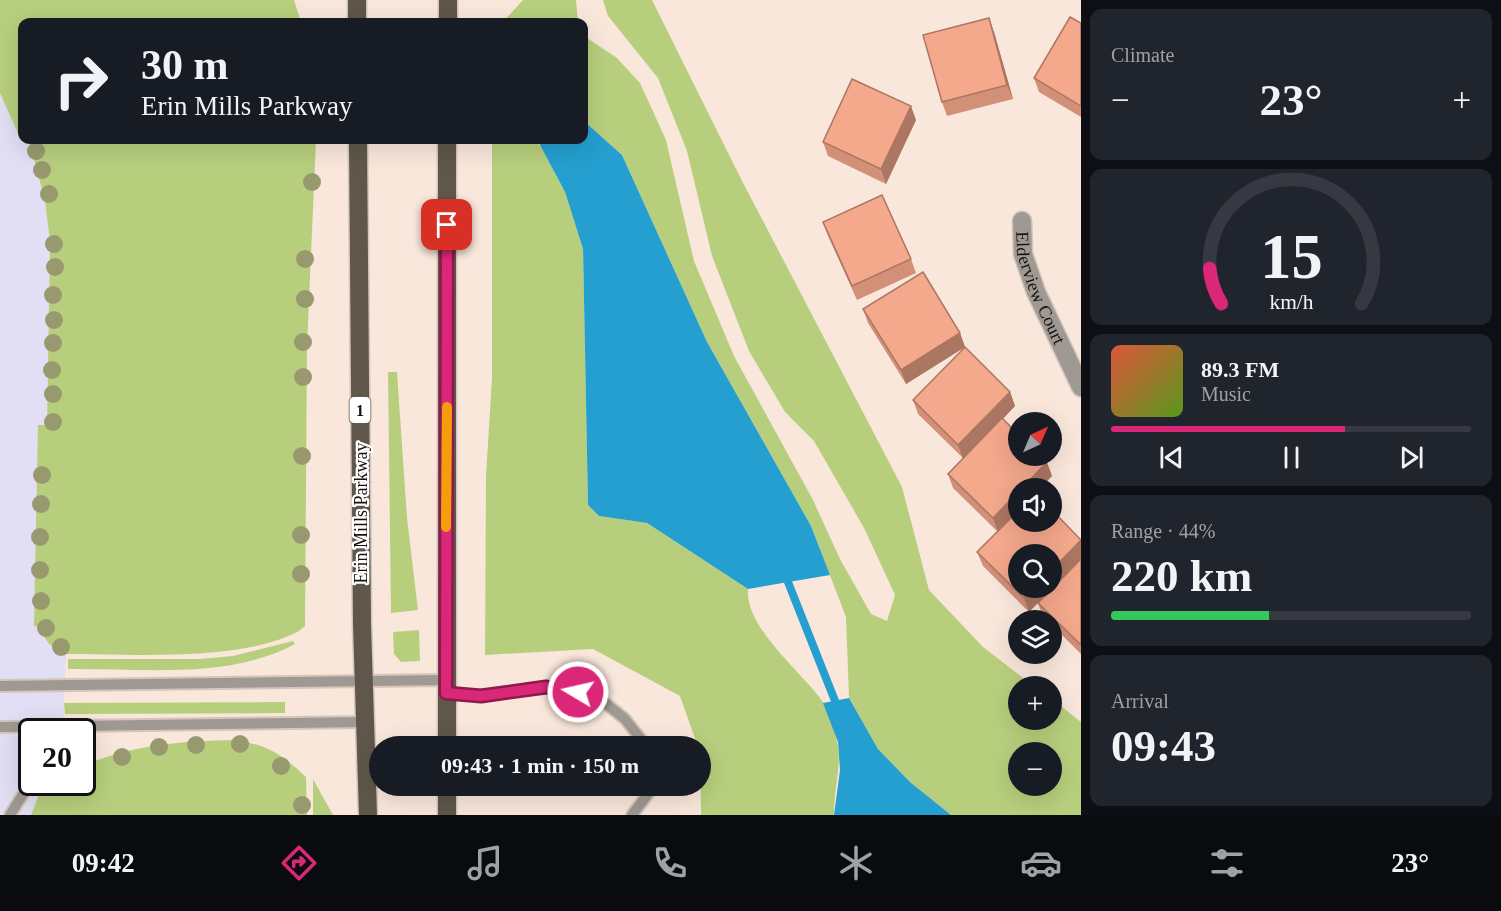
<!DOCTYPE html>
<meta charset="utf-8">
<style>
:root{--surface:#171b24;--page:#20242c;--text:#f1f3f6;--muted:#9ea1a6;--line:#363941;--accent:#db2777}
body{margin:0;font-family:"Times New Roman",serif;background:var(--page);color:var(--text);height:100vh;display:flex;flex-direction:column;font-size:22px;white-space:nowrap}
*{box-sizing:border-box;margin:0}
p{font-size:20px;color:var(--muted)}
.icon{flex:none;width:33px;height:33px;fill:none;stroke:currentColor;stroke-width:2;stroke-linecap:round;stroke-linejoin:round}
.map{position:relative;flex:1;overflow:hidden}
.sheet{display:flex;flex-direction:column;gap:9px;padding:9px;background:#0d0f14;width:420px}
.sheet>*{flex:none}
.hud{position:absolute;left:18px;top:18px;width:570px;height:126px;border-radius:12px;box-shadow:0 6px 24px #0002;background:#171b24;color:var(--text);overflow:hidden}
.needle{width:39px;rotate:44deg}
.tools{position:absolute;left:1008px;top:412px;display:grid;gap:12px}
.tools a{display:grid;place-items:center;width:54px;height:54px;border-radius:50%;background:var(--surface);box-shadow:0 6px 24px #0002;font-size:30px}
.speed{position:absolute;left:18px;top:718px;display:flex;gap:12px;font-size:30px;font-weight:700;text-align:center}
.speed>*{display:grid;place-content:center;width:78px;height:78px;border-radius:50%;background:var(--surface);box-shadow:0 6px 24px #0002;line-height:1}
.speed .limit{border:3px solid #111;border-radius:9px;background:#fff;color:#111}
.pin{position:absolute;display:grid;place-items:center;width:51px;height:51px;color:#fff;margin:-26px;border-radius:12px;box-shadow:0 3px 9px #0006}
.me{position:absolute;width:66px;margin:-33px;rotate:279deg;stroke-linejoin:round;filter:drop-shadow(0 0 4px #0008)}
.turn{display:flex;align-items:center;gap:21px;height:126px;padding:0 24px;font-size:27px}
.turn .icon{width:78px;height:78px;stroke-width:2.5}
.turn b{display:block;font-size:42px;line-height:51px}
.big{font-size:45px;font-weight:800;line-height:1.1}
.sheet .widget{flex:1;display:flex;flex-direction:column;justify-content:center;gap:9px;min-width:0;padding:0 21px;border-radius:12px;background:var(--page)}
.sheet .dial{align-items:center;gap:0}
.dial svg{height:156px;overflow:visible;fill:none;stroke:var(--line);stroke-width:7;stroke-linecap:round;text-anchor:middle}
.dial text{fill:var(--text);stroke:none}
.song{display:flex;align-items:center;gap:18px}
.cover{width:72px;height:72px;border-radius:9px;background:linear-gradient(135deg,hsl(10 70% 55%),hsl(90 70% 35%))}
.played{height:6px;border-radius:3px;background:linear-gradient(90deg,var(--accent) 65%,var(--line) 65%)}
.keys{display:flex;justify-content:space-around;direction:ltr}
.heat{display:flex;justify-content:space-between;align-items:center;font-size:33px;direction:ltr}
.charge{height:9px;border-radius:4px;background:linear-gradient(90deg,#34c759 44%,var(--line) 0)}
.trip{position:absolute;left:369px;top:736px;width:342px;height:60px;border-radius:30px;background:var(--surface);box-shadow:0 6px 24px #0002;font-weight:800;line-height:60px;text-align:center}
.tabs{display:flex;height:96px;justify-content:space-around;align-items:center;background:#090b0e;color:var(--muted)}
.tabs .icon{width:42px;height:42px}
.tabs .active{color:var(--accent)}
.tabs b{font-size:27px;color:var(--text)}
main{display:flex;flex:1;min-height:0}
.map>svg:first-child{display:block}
</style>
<main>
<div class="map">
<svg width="1081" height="815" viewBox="0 0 1081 815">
<rect width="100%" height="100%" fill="#fae7dc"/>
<path fill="#e2def3" d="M0,93l20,45 9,2 16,61 5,40 -3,185 -8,-1 -4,201h5l5,14 9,9 12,5 -3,78h-31v51h17l-9,9 -9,23h-31z"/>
<path fill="#b7cf7d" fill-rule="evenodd" d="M0,0h294l7,22h-279v115l-2,1 -20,-45z
M523,0h53l2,22h-75z
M603,0h49l88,177 162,310 27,103 54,57 52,40h-17v33h34v-21l29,23v93h-130l-41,-33 -32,-33 -29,-51 -3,-81 -35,-91 -104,-184 -85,-187 -38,-34v-85l33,22 23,25 26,57 28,121 40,95 79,144 27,59 31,55 16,7 8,-26 -31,-67 -50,-87 -29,-29 -36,-61 -37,-95 -25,-105 -29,-73 -50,-62zM1018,753h34v33h-34z
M29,140h287l-9,206 -2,280 -6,5c-57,31 -167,23 -233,23 -15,-6 -21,-12 -26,-27l-6,-1 4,-201h9l3,-184 -5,-40z
M492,140h42l6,5 25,47 18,57 5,256 11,11 48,7 101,66c-3,39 54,83 75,113 4,6 6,15 9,22 14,38 2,54 2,91h-133l-1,-68h-2l-18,-51 -87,-47 -108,6 1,-179 6,-98z
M388,372h9l10,146 11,92 -27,3z
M419,630l1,31 -19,1 -7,-8 -1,-22z
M293,641l2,3c-67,36 -154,24 -227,25v-10h131l34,-3z
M285,702v11l-220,1 -1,-11z
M233,740c35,5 47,13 73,37l1,38h-276l9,-23 9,-9h33l1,-17c48,-21 98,-25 150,-26z
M313,779l20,36h-20z"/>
<path fill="#249fcf" d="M584,121l38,34 85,187 104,184 19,49 -82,14 -101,-66 -48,-7 -11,-11 -5,-256 -18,-57 -25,-47 1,-5h43z
M849,698l29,51 32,33 41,33h-117l6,-45 -2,-28 -15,-39z"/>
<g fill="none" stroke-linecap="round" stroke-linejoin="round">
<path stroke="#249fcf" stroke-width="8" d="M788,574v8l51,129"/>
<defs>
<path id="lane" d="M0,686l446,-6
M446,693l35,3 65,-9 48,7 31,25 22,28
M0,727l366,-5
M10,815l22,-35
M632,815l22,-29"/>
<g id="street">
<path id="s1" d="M1022,221l1,33 13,38 45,95"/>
</g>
<path id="primary" d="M357,0v22
M448,22v-22
M358,140l4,484 6,191
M447,747v-607
M447,786v29"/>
</defs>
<use href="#lane" stroke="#d6c5bb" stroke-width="14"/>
<use href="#street" stroke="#d6c5bb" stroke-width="21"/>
<use href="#primary" stroke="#d6c5bb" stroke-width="21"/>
<use href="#lane" stroke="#9e9992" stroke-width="10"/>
<use href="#street" stroke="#9e9992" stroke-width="18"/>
<use href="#primary" stroke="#5f574b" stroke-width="18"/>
</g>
<g fill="#999970">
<circle cx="36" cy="151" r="9"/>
<circle cx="42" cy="170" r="9"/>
<circle cx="312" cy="182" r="9"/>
<circle cx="49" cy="194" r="9"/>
<circle cx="54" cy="244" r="9"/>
<circle cx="305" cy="259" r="9"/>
<circle cx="55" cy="267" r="9"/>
<circle cx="53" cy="295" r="9"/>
<circle cx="305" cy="299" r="9"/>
<circle cx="54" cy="320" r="9"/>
<circle cx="303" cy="342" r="9"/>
<circle cx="53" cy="343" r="9"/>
<circle cx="52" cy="370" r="9"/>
<circle cx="303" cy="377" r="9"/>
<circle cx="53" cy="394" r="9"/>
<circle cx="53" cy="422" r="9"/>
<circle cx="302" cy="456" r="9"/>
<circle cx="42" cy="475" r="9"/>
<circle cx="41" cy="504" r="9"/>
<circle cx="301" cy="535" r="9"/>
<circle cx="40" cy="537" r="9"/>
<circle cx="40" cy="570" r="9"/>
<circle cx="301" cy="574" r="9"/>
<circle cx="41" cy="601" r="9"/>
<circle cx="46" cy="628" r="9"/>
<circle cx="61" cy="647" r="9"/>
<circle cx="240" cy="744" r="9"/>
<circle cx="196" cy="745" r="9"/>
<circle cx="159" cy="747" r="9"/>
<circle cx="122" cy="757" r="9"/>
<circle cx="281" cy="766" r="9"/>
<circle cx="302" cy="805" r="9"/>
</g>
<path fill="#d29078" d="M1081,23v94l-42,-25 -5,-14z
M994,32l19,67 -66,17 -5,-14z
M916,120l-30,64 -58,-28 -5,-14z
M823,222l88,37 5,14 -59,27 -29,-64z
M863,309l97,24 5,14 -59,37 -38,-61z
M1010,392l5,14 -12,13 49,57 -34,13 63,51v19l-52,53 -46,-46 -6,-14 21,-20 -45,-44 -5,-14 15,-16 -45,-44 -5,-14z
M1081,559v95l-29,-29v-4h-5l-4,-4 -5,-14z"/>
<path fill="#ab7662" d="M989,18l5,14 19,67 -6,-14z
M911,106l5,14 -30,64 -5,-15z
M960,333l5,14 -59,37 -5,-14z
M1010,392l5,14 -52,53 -5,-14z
M1047,462l5,14 -12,13h-19z
M1018,492v19l-20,21 -5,-14z
M1081,540v19l-52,53 -5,-14 9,-10h19v-18z"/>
<path fill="#f4a88c" stroke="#ab7662" stroke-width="1.5" d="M1070,17l11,6v83l-47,-28z
M989,18l18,67 -65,17 -19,-67z
M852,79l59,27 -30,63 -58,-27z
M882,195l29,64 -59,27 -29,-64z
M923,272l37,61 -59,37 -38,-61z
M965,347l45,45 -52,53 -45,-45z
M1002,418l16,16v22h23l6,6 -26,27h-3v3l-25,26 -45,-44z
M1052,510l29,30 -29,30v-15h-34v33h15l-9,10 -47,-46 41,-41v11h34z
M1081,559v86l-43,-42z"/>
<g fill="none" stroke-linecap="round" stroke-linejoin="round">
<defs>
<path id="route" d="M447,225l-1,468 35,3 65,-9 32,5"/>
</defs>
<use href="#route" stroke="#8e194d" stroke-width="15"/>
<use href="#route" stroke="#db2777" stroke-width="10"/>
<path stroke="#f59e0b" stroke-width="10" d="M446,527l1,-120"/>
</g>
<g text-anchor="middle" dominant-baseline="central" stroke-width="4.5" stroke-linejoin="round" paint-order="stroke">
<rect fill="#fff" stroke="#5d5956" stroke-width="1.5" x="349.5" y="397" width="21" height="26" rx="4.5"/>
<g font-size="16" font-weight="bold" fill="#18120e">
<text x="360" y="410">1</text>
</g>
<g font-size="18" fill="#18120e" stroke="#fff">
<text stroke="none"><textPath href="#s1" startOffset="70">Elderview Court</textPath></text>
<text transform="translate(361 513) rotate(-90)">Erin Mills Parkway</text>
</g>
</g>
</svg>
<div class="tools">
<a><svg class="needle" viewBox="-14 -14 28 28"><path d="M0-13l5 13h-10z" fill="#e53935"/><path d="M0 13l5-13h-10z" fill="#9ea1a6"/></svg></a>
<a><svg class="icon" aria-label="sound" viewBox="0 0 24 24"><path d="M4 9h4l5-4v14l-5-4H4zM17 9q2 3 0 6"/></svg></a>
<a><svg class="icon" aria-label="search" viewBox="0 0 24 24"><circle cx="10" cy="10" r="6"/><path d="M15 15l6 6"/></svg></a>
<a><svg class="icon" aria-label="layers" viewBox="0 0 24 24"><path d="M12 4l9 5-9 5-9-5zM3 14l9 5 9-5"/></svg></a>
<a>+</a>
<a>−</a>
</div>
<div class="speed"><div class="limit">20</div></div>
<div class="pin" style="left:447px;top:225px;background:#d93025"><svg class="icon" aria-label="arrive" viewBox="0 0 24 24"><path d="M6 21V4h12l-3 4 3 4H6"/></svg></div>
<svg class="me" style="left:578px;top:692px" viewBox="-20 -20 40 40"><circle r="17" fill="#db2777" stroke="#fff" stroke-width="3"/><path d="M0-11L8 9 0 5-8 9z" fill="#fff"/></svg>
<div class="trip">09:43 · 1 min · 150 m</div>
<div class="hud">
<div class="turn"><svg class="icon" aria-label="right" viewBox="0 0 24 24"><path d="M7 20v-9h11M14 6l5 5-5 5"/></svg><div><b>30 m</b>Erin Mills Parkway</div></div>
</div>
</div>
<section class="sheet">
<div class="widget"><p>Climate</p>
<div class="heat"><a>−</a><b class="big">23°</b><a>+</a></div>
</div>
<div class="widget dial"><svg viewBox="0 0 100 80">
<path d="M14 69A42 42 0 1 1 86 69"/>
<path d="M14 69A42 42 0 0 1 8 51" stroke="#db2777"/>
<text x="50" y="56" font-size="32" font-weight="700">15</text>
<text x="50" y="72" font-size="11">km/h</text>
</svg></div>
<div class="widget">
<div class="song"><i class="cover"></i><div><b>89.3 FM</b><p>Music</p></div></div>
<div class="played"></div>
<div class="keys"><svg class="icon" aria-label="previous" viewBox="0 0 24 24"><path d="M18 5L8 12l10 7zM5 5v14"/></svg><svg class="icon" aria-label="pause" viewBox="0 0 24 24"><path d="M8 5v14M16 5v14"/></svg><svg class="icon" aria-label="next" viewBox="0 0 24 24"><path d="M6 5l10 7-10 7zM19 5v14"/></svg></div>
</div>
<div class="widget"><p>Range · 44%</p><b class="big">220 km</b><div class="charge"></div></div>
<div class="widget"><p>Arrival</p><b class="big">09:43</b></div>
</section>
</main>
<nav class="tabs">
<b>09:42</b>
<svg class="icon active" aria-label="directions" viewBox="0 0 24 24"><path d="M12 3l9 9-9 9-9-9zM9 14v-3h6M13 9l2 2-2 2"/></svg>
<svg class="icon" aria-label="music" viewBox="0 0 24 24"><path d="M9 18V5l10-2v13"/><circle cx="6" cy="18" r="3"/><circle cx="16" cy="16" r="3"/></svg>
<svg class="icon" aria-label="phone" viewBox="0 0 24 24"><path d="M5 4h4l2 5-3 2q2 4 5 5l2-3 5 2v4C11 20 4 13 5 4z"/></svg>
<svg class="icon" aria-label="climate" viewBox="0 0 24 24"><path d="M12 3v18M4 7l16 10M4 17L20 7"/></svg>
<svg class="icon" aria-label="car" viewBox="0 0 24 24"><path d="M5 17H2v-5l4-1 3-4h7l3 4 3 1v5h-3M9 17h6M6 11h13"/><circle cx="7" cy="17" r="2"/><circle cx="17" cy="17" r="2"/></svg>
<svg class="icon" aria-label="filters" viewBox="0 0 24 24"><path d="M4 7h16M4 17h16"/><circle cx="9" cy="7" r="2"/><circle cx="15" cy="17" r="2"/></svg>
<b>23°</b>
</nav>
